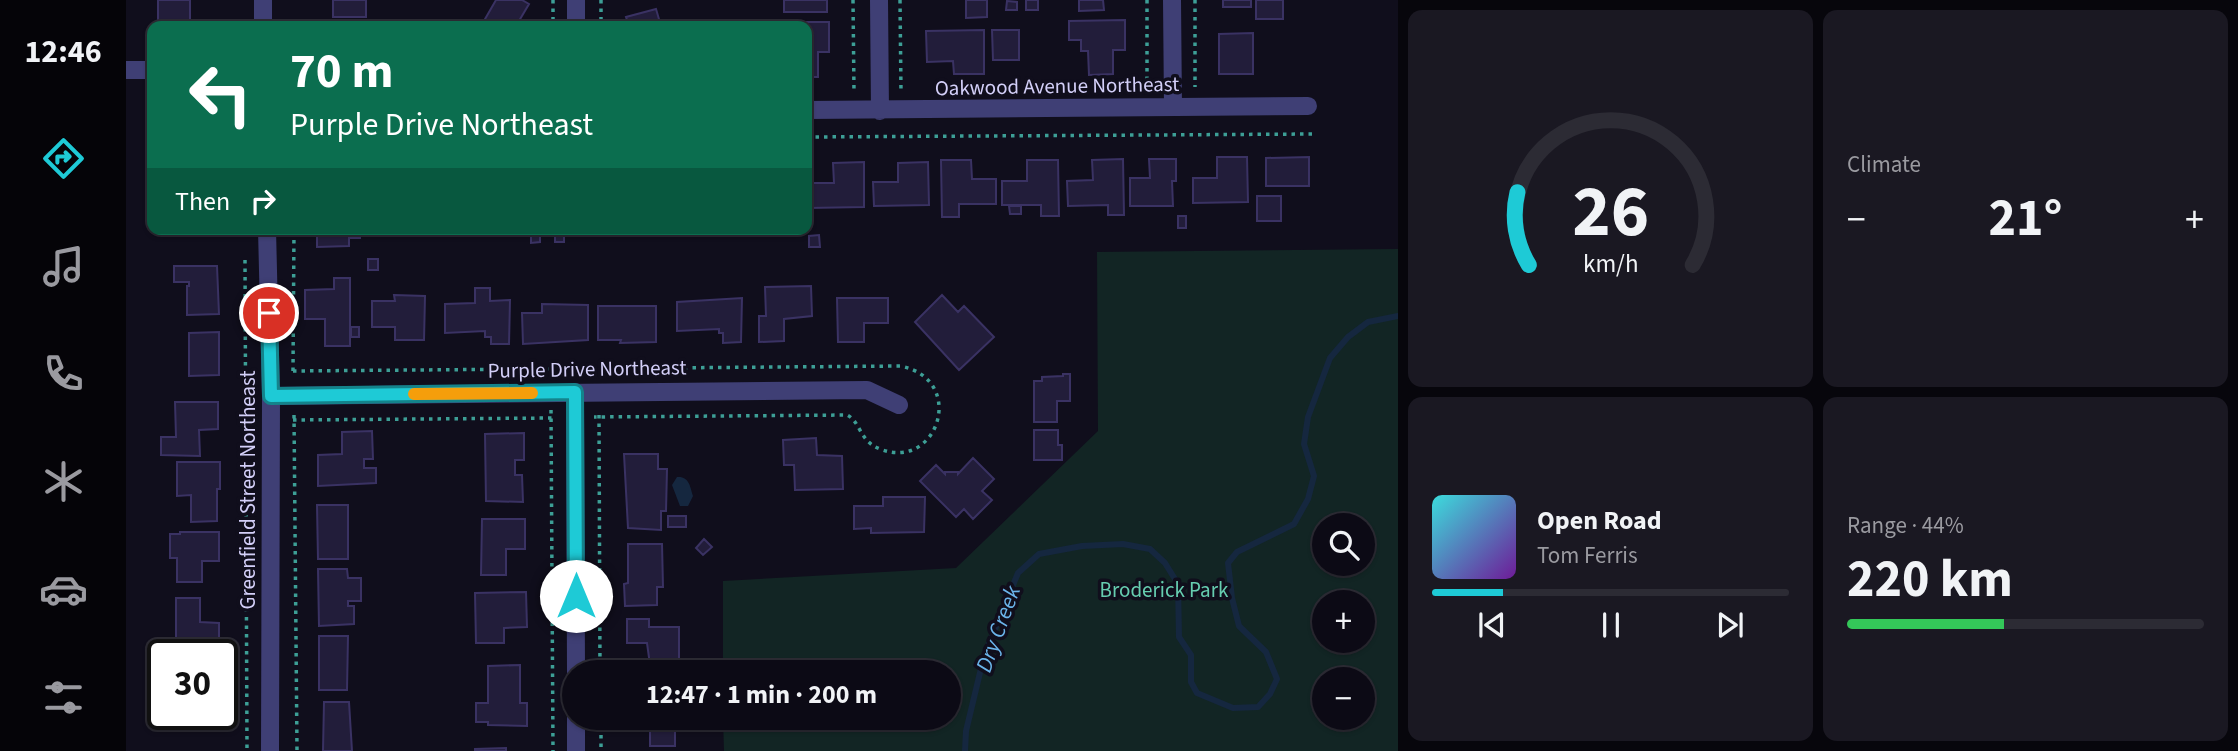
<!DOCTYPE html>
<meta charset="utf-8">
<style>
:root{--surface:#0c0a15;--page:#1a1822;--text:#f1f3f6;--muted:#9a9aa0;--line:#2c2b34;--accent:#1ecad6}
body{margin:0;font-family:"Source Sans 3",sans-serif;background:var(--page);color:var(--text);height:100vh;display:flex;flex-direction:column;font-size:26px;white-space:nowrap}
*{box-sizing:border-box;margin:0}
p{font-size:23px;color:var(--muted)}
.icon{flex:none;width:38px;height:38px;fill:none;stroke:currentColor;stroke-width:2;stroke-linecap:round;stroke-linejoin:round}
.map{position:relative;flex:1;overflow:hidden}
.drawer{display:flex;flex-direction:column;gap:10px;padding:10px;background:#07060c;width:840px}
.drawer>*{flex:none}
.guide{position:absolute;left:21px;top:21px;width:665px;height:214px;border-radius:14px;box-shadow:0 2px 5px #0004,0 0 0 2px var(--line);background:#0b6e4f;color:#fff;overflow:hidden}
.fabs{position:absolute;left:1186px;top:513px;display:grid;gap:14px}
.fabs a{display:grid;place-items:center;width:63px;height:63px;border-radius:50%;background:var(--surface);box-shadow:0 2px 5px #0004,0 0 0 2px var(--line);font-size:35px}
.speed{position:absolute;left:21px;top:639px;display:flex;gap:14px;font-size:35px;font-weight:700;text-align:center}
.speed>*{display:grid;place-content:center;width:91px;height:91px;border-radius:50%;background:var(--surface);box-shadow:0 2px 5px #0004,0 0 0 2px var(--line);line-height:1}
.speed .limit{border:4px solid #111;border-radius:10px;background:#fff;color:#111}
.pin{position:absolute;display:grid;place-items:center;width:60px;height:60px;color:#fff;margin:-30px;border:4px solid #fff;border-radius:50%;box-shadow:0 2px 7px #0007}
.me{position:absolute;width:77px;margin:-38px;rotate:0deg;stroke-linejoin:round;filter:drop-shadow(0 0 5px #0008)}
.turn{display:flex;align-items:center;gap:24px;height:147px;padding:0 28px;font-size:32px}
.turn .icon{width:91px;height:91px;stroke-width:2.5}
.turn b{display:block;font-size:49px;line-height:60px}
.then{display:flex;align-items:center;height:66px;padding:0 28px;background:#0003;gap:14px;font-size:26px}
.big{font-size:52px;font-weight:700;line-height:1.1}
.drawer .card{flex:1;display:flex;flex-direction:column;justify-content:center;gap:10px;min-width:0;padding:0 24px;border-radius:14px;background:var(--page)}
.drawer .dial{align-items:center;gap:0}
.dial svg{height:182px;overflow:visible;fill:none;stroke:var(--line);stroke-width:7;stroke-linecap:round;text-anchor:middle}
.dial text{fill:var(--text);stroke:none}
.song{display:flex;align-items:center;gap:21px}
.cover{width:84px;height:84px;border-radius:10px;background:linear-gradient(135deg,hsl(180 70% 55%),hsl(280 70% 35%))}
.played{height:7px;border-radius:4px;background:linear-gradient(90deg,var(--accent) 20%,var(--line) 20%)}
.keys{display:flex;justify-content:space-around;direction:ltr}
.heat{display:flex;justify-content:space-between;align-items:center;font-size:38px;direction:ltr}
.charge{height:10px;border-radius:5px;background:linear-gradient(90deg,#34c759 44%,var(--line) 0)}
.drawer .tiles{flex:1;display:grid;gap:10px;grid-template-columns:repeat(2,1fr)}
.trip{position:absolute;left:436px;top:660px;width:399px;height:70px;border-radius:35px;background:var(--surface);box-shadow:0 2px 5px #0004,0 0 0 2px var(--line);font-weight:700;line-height:70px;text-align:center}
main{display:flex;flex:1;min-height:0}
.tabs{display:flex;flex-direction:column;width:126px;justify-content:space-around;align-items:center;background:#050408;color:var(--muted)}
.tabs .icon{width:49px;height:49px}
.tabs .on{color:var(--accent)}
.tabs b{font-size:32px;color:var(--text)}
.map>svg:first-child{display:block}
</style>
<main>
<nav class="tabs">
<b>12:46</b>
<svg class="icon on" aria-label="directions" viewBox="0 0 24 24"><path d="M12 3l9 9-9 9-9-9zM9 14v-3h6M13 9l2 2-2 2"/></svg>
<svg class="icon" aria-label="music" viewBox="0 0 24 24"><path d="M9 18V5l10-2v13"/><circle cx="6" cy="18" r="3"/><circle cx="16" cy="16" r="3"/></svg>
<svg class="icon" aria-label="phone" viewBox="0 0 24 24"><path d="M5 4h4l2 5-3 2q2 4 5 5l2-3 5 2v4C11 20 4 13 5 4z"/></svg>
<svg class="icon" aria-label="climate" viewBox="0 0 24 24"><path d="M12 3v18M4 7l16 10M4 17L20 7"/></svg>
<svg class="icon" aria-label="car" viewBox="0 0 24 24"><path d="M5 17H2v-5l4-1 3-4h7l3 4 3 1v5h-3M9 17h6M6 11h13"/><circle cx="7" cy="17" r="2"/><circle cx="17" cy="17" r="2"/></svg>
<svg class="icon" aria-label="filters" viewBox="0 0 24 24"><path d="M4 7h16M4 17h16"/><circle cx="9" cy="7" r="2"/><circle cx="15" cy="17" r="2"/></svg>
</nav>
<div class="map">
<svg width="1272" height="751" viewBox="0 0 1272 751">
<rect width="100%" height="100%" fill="#100e1c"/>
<path fill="#122524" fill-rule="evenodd" d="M1272,249v502h-674l-1,-33h225v-46h-225v-91l233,-13 142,-137 -1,-179zM1199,525h38v39h-38zM1199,602h38v38h-38zM1199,679h38v39h-38z"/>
<path fill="#15273f" d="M551,477c12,-1 13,9 16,19l-5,10h-8l-8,-21z"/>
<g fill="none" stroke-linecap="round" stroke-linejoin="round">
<path stroke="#15273f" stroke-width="6" d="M839,751l1,-20 18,-75 34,-83 21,-19 43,-8 41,-2 27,5 15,14 13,21 1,53 12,18v27l6,11 36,15 25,-1 12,-13 7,-15 -11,-27 -27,-26 -7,-28 -4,-35 9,-11 57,-28 14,-25 6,-23 -10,-32 4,-27 22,-59 18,-21 20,-15 30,-6"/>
</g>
<path fill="#221d3a" stroke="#3a3263" stroke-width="2" d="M32,0h32v21h-32z
M207,0h33v17h-33z
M370,0h26l7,4 -13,22h-35z
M658,0h43v12h-43z
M840,0h21v17l-21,1z
M900,0h12v10h-12z
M953,0h24l1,10 -25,1z
M1097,0h28v7h-28z
M1130,0h27v19h-27z
M881,1l10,1v8h-11z
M530,9l5,17h-32l-3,-9z
M999,20v30h-12v24l-24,1 -1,-24h-7v-11h-12v-19z
M659,22h44v30h-11v25h-11v-51h-22z
M858,30v44h-30l-1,-13 -26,1 -1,-31z
M866,30h27v30h-26z
M1127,33v41h-34v-40z
M1091,157h30l1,45 -55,1v-25h24z
M1183,157v29h-43v-28z
M997,159l1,56h-16v-10l-40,1 -1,-25 26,-1 -1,-20z
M1023,159h27v22h-4l1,25h-43v-28h20z
M815,160h30l1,19h24v25h-37v13h-17z
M901,160h31l1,56h-18v-11h-39v-24h25z
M738,162v45l-56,1v-25h26l-1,-20z
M802,162l1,43 -55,1 -1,-24h25v-19z
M1131,196h24v25h-24z
M883,206h12v8h-11z
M1052,216h8v12h-8z
M191,229h43v9h-11v8l-32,1z
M429,229h9v13h-9z
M405,231h9v11l-9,1z
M693,235l1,12h-11v-11z
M242,259h10v11h-10z
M48,266h43l2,48 -32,1v-29h2v-4h-15z
M208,278h16v68h-25v-27h-20v-29l29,-1z
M685,286l1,30 -28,3v22l-25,1v-26h7l-1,-29z
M349,288h15v13l20,-1 -1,44h-18v-7h-6v-6l-40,2v-29l30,-1z
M268,295l31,1 -1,44h-29v-13h-23v-26h23z
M816,295l16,17 6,-6 30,31 -35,33 -44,-48z
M616,298l-1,44 -18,1v-10h-4v-4l-42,2v-29z
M711,298h51v25h-24v19h-26z
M416,304l46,1v35l-65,4 -1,-31h20z
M472,306h58v36l-36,1 1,-3h-23z
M225,327h8v10h-8z
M93,332v43l-30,1v-43z
M937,374h7v27h-13v21h-23v-41h8v-4l21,-1z
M49,402h43v27l-19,1 1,26 -39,-1v-18h15z
M908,430h24v15h4v15h-28z
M246,431l1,28h-9v9h12v15l-58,3v-31l24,-1v-22z
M398,433v27h-9v15h7l1,27 -37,-1 -1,-67z
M690,438l1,17 25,1 1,33 -48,1 -1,-25h-10l-1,-25z
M498,454h34v15h9l-1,42h-5v19l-33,-2z
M847,458l21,21 -12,12 10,9 -19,19 -9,-10 -8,8 -36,-36 16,-16 9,9v-2h13v2z
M51,462h43v27h-3v32l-26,1v-27l-14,1z
M757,497h42l-1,35 -53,1v-5l-17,1v-23h29z
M191,505h31v54h-30z
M542,516h18v11h-18z
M356,519h43v30h-19v26h-25z
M54,532h39v29h-17v21h-25v-24h-7v-24h10z
M578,539l8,8 -9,8 -7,-7z
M502,544h34l1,43h-6v18l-32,1 -1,-22 4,-1z
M192,569h29l1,9h13v23h-13v5h6v18l-35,2z
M400,592l1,35 -23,1v15h-28l-1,-50z
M50,598h24v24l19,1v30h-43z
M501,619h22v8h30v45h-28l-4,-29h-20z
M193,636h29l-1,54h-28z
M394,665v38h7v23l-39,-1v-3h-12v-19h12v-37z
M198,702h25l3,49h-29z
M50,714h25v5h-25z
M502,718h50l-3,2v26h-25v-25h-22z
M380,748v3h-31v-2z"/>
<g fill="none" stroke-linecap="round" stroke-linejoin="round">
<path stroke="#3d9f96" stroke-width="3.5" stroke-dasharray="3.5 5" stroke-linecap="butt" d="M427,0v26
M475,0v26
M727,0l1,92
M774,0l1,92
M1021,0v88
M1069,0v87
M681,137l509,-3
M119,260l2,491
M167,371l607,-5c68,13 38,106 -20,83 -21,-8 -19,-27 -33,-34l-253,2
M167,371l1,-142
M425,410l2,341
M168,415l3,336
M473,415l1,257
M167,420l259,-2
M475,718v33"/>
<path stroke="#3f3f75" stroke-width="18" d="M137,0v26
M450,0v26
M753,0l1,111
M1046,0l1,107
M0,70h26
M681,110l501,-4
M141,229l4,167 -1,355
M449,392l1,280
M145,396l596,-6 32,15
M450,718v33"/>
</g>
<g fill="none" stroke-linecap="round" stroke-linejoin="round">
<defs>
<path id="route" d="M143,313l2,83 304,-4 1,204"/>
</defs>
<use href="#route" stroke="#14838b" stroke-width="18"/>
<use href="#route" stroke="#1ecad6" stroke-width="12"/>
<path stroke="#f59e0b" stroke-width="12" d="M288,394l118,-1"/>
</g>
<g text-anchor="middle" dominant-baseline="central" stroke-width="7" stroke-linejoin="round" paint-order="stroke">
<g font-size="21" fill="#d3cff8" stroke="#100e1c">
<text transform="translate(931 86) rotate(-1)">Oakwood Avenue Northeast</text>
<text transform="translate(461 369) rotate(-1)">Purple Drive Northeast</text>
<text transform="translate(122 490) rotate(-90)">Greenfield Street Northeast</text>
</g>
<g font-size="21" fill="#66cdb0" stroke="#100e1c">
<text x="1038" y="590">Broderick Park</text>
</g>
<g font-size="23" font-style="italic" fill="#6bb4ea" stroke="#100e1c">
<text transform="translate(872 629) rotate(-70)">Dry Creek</text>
</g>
</g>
</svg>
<div class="fabs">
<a><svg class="icon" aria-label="search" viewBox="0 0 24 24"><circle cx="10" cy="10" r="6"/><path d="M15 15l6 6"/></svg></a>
<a>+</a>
<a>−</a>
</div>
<div class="speed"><div class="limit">30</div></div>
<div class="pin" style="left:143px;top:313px;background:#d93025"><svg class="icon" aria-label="arrive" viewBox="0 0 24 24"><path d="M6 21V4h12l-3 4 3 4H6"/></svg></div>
<svg class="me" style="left:450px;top:596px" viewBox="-20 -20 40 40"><circle r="19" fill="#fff"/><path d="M0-13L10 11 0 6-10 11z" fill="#1ecad6"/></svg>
<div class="trip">12:47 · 1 min · 200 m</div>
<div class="guide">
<div class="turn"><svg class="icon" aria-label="left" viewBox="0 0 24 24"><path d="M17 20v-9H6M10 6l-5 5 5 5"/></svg><div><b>70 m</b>Purple Drive Northeast</div></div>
<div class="then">Then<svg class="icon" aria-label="right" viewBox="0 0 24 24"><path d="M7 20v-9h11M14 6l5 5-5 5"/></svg></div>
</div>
</div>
<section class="drawer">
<div class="tiles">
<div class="card dial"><svg viewBox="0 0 100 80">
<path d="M14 69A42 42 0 1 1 86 69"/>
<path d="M14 69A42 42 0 0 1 9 37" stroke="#1ecad6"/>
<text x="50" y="56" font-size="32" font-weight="700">26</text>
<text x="50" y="72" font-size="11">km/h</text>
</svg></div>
<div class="card"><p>Climate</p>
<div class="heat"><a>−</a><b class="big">21°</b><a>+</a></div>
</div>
<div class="card">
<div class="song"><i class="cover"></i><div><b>Open Road</b><p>Tom Ferris</p></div></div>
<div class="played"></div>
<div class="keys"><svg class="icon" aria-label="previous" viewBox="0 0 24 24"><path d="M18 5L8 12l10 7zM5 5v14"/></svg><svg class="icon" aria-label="pause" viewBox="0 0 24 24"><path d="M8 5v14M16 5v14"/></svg><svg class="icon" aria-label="next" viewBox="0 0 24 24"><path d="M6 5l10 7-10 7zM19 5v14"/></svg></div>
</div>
<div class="card"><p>Range · 44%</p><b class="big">220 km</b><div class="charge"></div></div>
</div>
</section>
</main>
